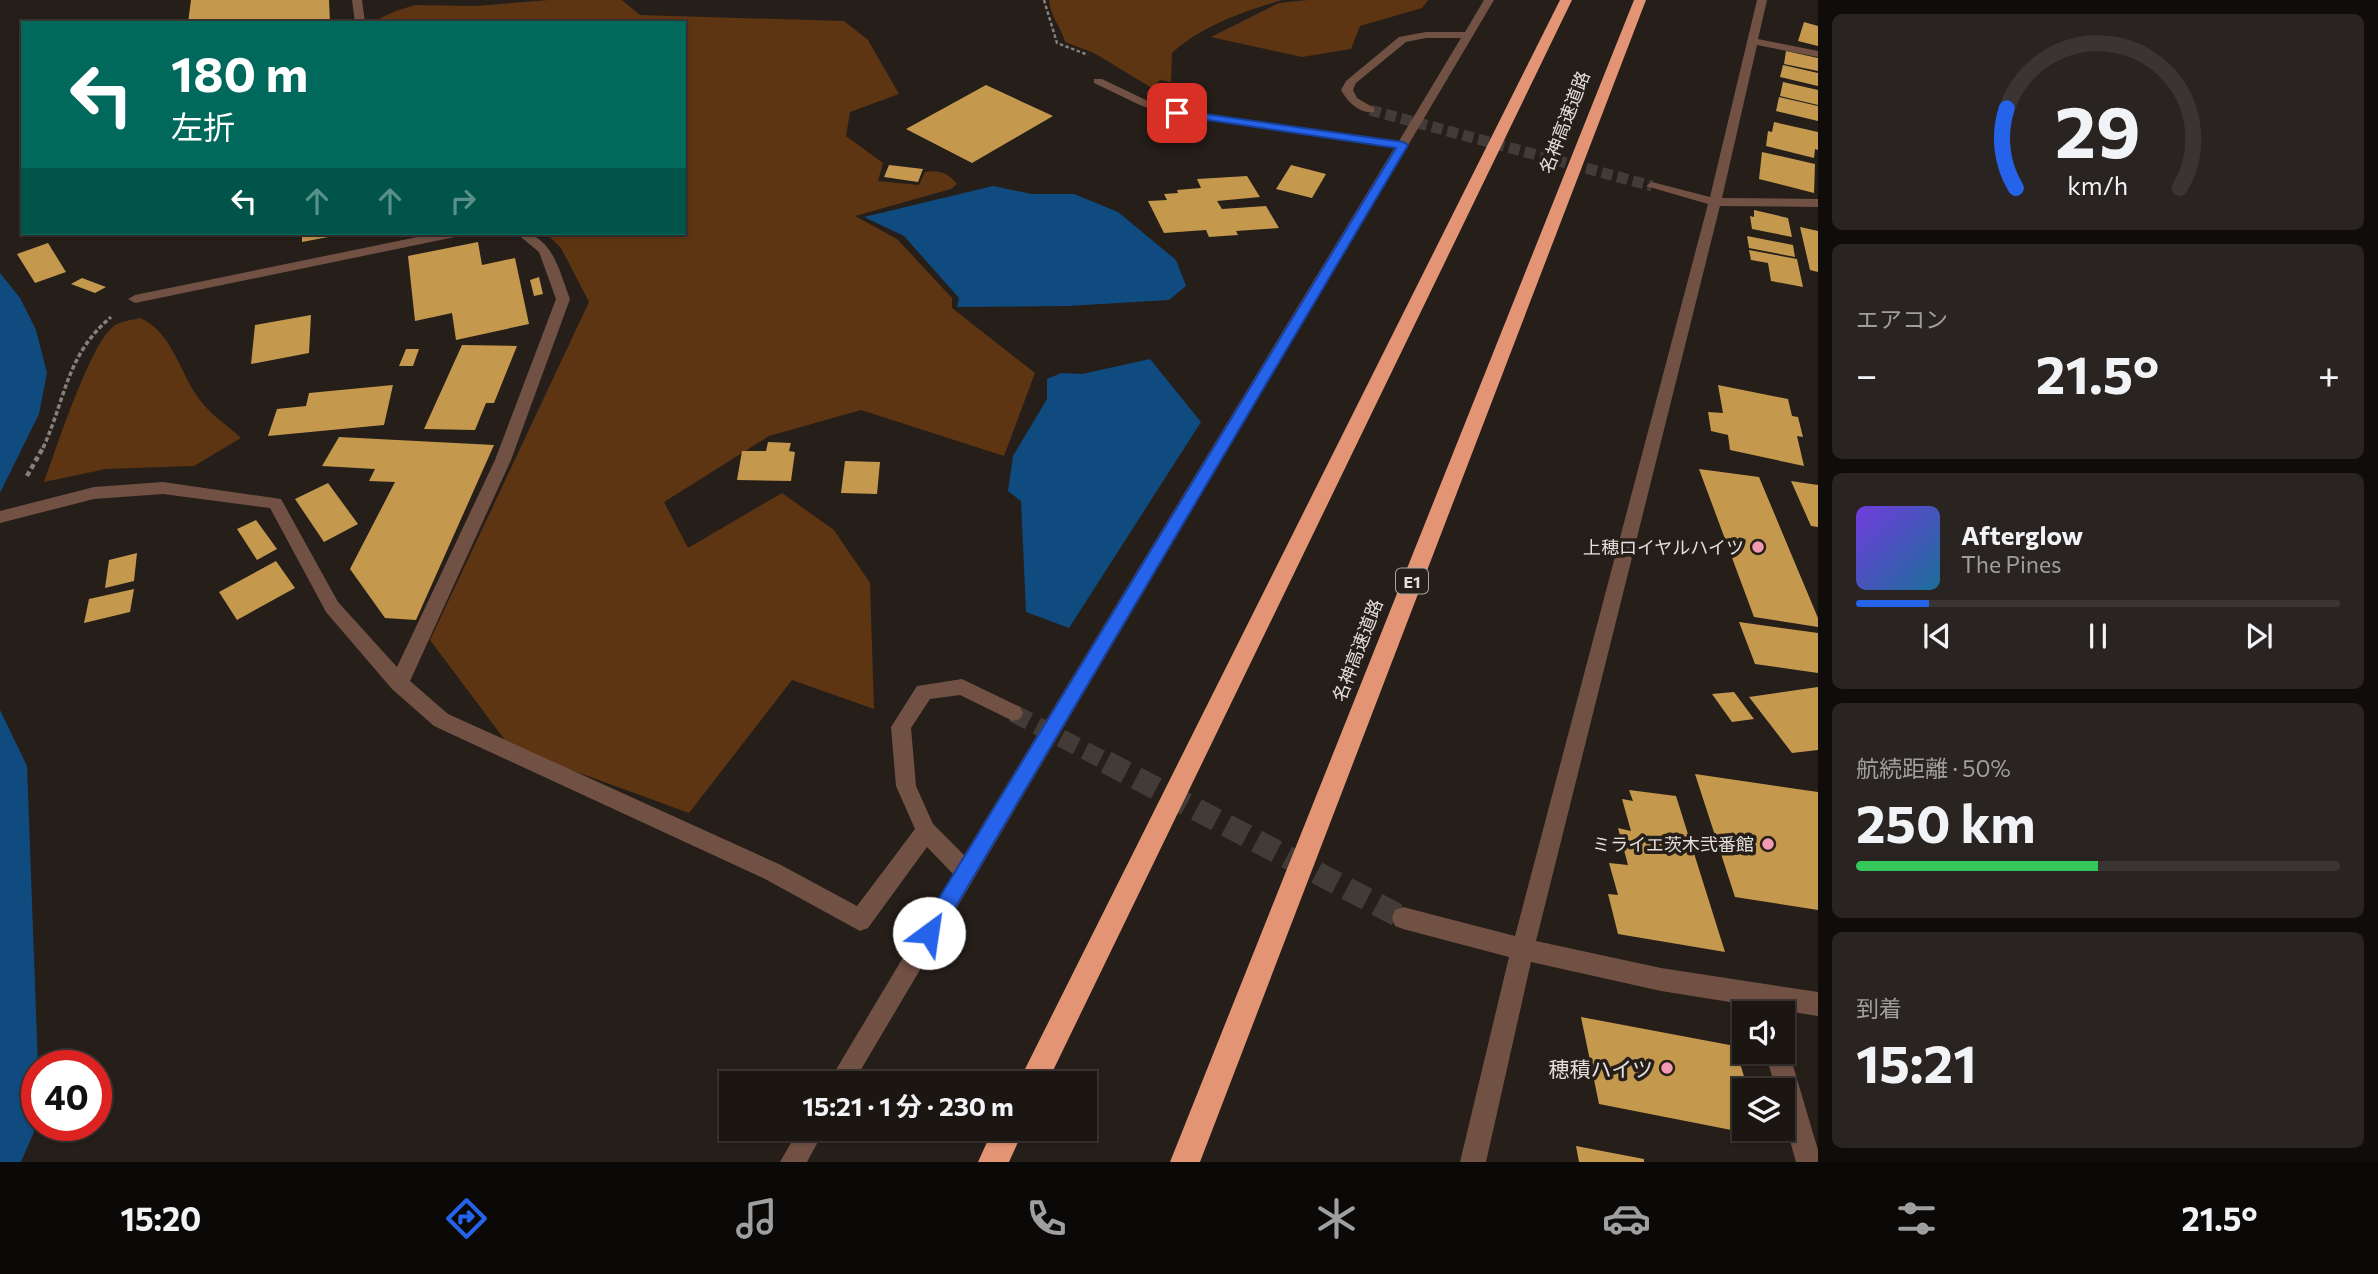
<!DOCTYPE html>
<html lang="ja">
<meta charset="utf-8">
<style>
:root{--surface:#1c1613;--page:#292321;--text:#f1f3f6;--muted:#a09fa0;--line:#3a3533;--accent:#2563eb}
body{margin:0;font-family:Commissioner,"Noto Sans JP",sans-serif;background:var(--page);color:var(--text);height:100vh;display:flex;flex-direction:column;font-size:26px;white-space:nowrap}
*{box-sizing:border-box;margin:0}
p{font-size:23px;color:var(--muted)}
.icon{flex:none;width:38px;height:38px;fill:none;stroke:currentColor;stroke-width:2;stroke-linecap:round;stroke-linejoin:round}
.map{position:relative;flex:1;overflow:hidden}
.sheet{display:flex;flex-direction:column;gap:14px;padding:14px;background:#0f0c0a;width:560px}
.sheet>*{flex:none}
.banner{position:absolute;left:21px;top:21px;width:665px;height:214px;border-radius:0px;box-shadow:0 2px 5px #0004,0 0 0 2px var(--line);background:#00695c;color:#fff;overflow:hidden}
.tools{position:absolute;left:1732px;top:1001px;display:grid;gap:14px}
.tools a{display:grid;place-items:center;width:63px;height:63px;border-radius:0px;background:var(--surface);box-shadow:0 2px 5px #0004,0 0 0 2px var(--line);font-size:35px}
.speed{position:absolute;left:21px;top:1050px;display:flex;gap:14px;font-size:35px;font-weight:700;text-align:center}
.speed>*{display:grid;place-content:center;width:91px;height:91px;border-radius:50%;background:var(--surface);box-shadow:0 2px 5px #0004,0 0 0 2px var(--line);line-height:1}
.speed .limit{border:10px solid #d22;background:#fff;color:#111}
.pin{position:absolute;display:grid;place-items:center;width:60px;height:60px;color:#fff;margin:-30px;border-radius:14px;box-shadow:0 4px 10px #0006}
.me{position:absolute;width:77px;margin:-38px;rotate:31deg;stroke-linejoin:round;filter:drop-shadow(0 0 5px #0008)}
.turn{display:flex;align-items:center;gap:24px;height:147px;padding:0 35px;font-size:32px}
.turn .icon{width:91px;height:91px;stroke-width:2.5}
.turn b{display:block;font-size:49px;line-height:60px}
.lanes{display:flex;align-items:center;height:66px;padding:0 35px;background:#0003;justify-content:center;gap:35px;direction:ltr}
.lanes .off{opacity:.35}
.big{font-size:52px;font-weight:700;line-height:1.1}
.sheet .tile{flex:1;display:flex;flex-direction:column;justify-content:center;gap:10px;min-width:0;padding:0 24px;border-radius:10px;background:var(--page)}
.sheet .dial{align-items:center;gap:0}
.dial svg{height:182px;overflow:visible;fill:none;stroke:var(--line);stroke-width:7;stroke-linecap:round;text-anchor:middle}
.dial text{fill:var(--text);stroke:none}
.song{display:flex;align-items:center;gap:21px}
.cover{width:84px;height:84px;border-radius:10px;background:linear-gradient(135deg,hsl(260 70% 55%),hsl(200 70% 35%))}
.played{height:7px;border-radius:4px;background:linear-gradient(90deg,var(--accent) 15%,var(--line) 15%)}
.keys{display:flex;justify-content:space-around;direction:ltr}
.heat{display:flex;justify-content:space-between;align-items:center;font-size:38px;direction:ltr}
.charge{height:10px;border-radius:5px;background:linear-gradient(90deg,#34c759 50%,var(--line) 0)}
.trip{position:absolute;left:719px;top:1071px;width:378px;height:70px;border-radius:0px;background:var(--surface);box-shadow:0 2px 5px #0004,0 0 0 2px var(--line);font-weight:700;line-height:70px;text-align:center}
.menu{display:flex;height:112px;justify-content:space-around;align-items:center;background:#0b0908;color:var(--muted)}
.menu .icon{width:49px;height:49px}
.menu .selected{color:var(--accent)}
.menu b{font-size:32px;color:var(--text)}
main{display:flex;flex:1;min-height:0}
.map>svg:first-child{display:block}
</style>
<main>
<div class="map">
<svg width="1818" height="1162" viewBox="0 0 1818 1162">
<rect width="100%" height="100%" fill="#251e19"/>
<path fill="#5e3512" d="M549,0h73l18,15 204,6 24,19 31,54 -49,18 -4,24 37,27 -5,18 41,4 6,-13c14,-2 22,0 32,12l-6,5 -96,27 42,23 55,59v10l83,65 -31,83 -143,-46 -92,26 -105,66 24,46 94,-55 52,37 36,53 4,126 -82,-29 -103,133 -178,-65 -81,-108 159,-338 -28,-54 -15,-15h138v-210l-312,-1 24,-11 19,-6 61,1z
M1049,0h233c-37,11 -81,26 -110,53l-1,29 -11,-2 -8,8 -58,-35 -29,-11c-4,-15 -15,-26 -16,-42z
M1308,0h120l-6,8 -62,18 -9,23 -49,8 -91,-20 68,-34z
M140,318c31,13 39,52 57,78 10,16 30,29 44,42l-47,28 -88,3 -62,13c12,-32 46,-139 70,-156 6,-5 19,-6 26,-8z"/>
<path fill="#104b80" d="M993,186l39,8h42l44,18 58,48 10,26 -17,14 -101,6 -111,1 2,-9 -55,-62 -40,-19z
M0,273l20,25 16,32 11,43 -8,41 -39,79z
M1150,359l51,63 -132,206 -43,-16 -5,-111 -13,-10 5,-35 34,-57v-20l14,-6 21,1z
M0,710l27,56 11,300 -1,59 -16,37h-21z"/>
<path fill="#c4994e" d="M191,0h138l1,23h-142z
M1804,22l14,4v20l-20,-5z
M1786,51l32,7v13l-34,-7z
M1783,65l35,8v13l-38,-9z
M1783,82l35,8v15l-38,-9z
M986,85l67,31 -81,47 -66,-34z
M1779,97l39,9v15l-42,-10z
M1774,122l44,10v18l-3,-1 -1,9 -48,-12 2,-15 4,1z
M1762,152l53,12 -1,29 -55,-14z
M889,165l34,4 -5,13 -34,-5z
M1291,165l35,9 -14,24 -36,-9z
M1247,176l13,21 -43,4 5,8 44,-3 13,22 -43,3 2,4 -29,2 -3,-7 -42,3 -16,-32 19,-1 -3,-6 14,-1 -1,-3 24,-2 -4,-9z
M1754,210l34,8 4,19 -40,-8 -2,-13 4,1z
M1800,227l18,4v41l-8,-2z
M302,233h42v1l-42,8z
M1747,236l46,9 2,12 -46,-9z
M478,242l4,23 33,-7 14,66 -73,16 -4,-27 -37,8 -7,-65z
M48,243l18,29 -31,11 -18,-29z
M1749,250l48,9 6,28 -32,-6 -3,-18 -17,-3z
M539,277l4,17 -9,2 -4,-16z
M82,278l24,9 -11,6 -24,-9z
M311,315l-2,38 -58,11 4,-39z
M462,345l55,1 -23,57h-8l-11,27 -51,-1z
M406,349h13l-6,17h-14z
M393,385l-9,40 -116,11 9,-27 29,-3 3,-13z
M1718,385l70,14 4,17 6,1 5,20 -6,-1 7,30 -74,-16 -2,-15 -17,-4 -3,-19 15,1z
M339,437l155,8 -78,175 -31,-2 -35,-49 45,-87 -26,-1 6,-12 -53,-3z
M768,442l23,1 -2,8 6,1 -4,29 -54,-1 5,-29h24z
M845,461l35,1 -3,32 -36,-1z
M1699,469l60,8 59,141v9l-64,-10z
M1791,481l27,4v42l-7,-1z
M328,483l30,41 -34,18 -29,-43z
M256,520l21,29 -20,11 -20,-31z
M137,553l-3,28 -29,7 4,-28z
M276,561l19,27 -58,32 -18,-28z
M134,589l-4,23 -46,11 5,-24z
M1739,622l79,11v40l-63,-9z
M1818,687v63l-26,3 -43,-56z
M1734,692l20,27 -22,3 -20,-28z
M1695,774l123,18v118l-83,-13z
M1629,790l47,6 49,156 -107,-18 -10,-40 10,1 -9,-32 19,2 -10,-37 13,3 -9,-32 11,2z
M1581,1017l154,29 13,44h-3v39h14l3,7 -163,-32z
M1576,1146l68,13v3h-65z"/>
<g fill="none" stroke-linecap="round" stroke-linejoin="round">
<path stroke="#423b36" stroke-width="11" stroke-dasharray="11 5" stroke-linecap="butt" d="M1370,110l282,76"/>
<path stroke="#423b36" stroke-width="18" stroke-dasharray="18 9" stroke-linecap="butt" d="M1013,713l96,50"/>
<path stroke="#423b36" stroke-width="23" stroke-dasharray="23 11" stroke-linecap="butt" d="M1106,762l297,156"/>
<path stroke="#85807b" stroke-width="2.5" stroke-dasharray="3.5 2.5" stroke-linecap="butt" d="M1044,0l13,43 31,12"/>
<path stroke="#85807b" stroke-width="3.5" stroke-dasharray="4.5 2.5" stroke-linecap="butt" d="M43,448c23,-50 23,-93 68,-131"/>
<path stroke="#85807b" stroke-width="4.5" stroke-dasharray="5 3.5" stroke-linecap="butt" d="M27,476l17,-30"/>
<path fill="#715144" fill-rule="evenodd" d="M352,0h10l3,23h-10z
M1484,0h10l-641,1083h-25l125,-209 -26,-27 -59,81 -8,3 -95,-52 -331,-153 -42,-37 -66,-77 -56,-104 -107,-14 -69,5 -94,24v-12l94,-24 69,-5 118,17 57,103 59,65 98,-207 61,-161 -17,-47 -23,-19c36,-2 43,38 54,66l-59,161 -101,221 38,33 333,151 76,41 58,-77 -19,-43 -5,-59 26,-41 45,-7 58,28 3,6 -3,6 -7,2 -53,-26 -30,4 -19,29 5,58 17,38 31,31 431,-708 -218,-31 -35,-10 -48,-23v-4h8l48,23 28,8 221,31 62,-103h-35l-20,4 -50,41 -3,7 4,8 17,10v4c-15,2 -26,-10 -33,-22l5,-9 53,-44 27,-5h39z
M1757,0h10l-9,39 60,12v6l-61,-12 -35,153 96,1v8l-98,-1 -184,735 125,27 157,24v24l-157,-25 -130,-29 -45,200h-26l49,-205 -106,-28 -8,-3 -3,-8 3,-8 8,-3 112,29 193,-732 -62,-18 6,-4 58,15z
M437,233h24l-6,4 -320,66 -7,-4 7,-4z
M1783,1043l6,9 29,98v12h-22l-13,-46v-26h-7l-11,-38h18z
M799,1129h26l-18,33h-27z"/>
<path fill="#e39474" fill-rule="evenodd" d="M1560,0h12l-525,1083h-29z
M1634,0h12l-446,1162h-30z
M993,1129h31l-15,33h-31z"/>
</g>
<path fill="#2563eb" stroke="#184099" stroke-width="2" d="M1177,110l226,32 5,3 -472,795 -7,3 -7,-3 -3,-7 3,-7 474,-778 -222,-33 -2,-2z"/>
<g fill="#f19ab2" stroke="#251e19" stroke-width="2.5">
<circle cx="1758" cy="547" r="7"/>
<circle cx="1768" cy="844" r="7"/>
<circle cx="1667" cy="1068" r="7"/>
</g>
<g text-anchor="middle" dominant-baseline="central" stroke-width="7" stroke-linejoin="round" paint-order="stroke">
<rect fill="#251e19" stroke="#aaa5a1" stroke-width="2" x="1396" y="568.5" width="32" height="25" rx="5"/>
<g font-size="16" font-weight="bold" fill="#e3dfdb">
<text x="1412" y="581">E1</text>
</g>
<g font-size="18" fill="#e3dfdb" stroke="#251e19">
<text transform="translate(1564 122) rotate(-69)">名神高速道路</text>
<text transform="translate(1357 650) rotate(-69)">名神高速道路</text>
</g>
<g font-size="18" fill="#e3dfdb" stroke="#251e19" text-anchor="end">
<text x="1744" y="547">上穂ロイヤルハイツ</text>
<text x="1754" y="844">ミライエ茨木弐番館</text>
</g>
<g font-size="21" fill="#e3dfdb" stroke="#251e19" text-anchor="end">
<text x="1653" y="1068">穂積ハイツ</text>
</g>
</g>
</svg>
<div class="tools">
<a><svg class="icon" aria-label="sound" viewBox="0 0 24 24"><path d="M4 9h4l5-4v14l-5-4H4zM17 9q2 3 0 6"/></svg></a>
<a><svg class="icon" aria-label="layers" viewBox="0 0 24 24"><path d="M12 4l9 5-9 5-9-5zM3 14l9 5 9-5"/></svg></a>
</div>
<div class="speed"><div class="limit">40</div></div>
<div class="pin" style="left:1177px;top:113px;background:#d93025"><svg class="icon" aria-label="arrive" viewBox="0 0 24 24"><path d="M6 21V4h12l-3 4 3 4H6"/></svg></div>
<svg class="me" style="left:929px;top:933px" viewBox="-20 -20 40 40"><circle r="19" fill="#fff"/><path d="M0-13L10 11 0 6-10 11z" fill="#2563eb"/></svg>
<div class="trip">15:21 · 1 分 · 230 m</div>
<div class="banner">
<div class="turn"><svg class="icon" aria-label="left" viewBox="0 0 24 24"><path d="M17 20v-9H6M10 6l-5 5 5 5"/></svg><div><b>180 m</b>左折</div></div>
<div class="lanes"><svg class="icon" aria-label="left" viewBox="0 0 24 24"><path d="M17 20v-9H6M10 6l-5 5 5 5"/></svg><svg class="icon off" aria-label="ahead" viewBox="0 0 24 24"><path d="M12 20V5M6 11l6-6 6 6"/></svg><svg class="icon off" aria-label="ahead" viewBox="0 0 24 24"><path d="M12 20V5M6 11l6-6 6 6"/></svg><svg class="icon off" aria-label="right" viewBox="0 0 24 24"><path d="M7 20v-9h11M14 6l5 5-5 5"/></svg></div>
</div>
</div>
<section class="sheet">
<div class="tile dial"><svg viewBox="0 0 100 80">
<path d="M14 69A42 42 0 1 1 86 69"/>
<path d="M14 69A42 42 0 0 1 10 34" stroke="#2563eb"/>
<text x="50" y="56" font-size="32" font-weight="700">29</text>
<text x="50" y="72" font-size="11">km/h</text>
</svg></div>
<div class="tile"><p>エアコン</p>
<div class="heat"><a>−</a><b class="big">21.5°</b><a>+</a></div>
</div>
<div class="tile">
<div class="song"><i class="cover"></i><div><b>Afterglow</b><p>The Pines</p></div></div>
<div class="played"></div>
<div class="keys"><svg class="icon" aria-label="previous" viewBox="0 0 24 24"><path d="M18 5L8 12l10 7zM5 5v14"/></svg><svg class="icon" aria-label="pause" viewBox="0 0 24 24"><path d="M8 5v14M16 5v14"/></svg><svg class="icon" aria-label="next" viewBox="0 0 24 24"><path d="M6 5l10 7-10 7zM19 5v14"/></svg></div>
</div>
<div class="tile"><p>航続距離 · 50%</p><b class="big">250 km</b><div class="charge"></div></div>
<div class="tile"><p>到着</p><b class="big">15:21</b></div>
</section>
</main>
<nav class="menu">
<b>15:20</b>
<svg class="icon selected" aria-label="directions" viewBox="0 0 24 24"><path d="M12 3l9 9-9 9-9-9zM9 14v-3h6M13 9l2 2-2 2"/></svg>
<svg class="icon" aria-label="music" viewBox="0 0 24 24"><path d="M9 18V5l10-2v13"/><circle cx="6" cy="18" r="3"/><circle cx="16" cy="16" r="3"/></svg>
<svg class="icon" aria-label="phone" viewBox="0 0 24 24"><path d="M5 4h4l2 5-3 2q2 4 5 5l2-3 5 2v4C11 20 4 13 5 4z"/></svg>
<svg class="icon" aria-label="climate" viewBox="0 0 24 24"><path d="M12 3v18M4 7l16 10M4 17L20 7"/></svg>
<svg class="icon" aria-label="car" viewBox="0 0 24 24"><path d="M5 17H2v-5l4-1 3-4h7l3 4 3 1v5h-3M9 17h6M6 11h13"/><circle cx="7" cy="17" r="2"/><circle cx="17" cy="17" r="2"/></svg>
<svg class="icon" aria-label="filters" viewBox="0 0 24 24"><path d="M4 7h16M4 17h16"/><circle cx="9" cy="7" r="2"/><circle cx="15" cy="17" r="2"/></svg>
<b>21.5°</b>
</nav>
